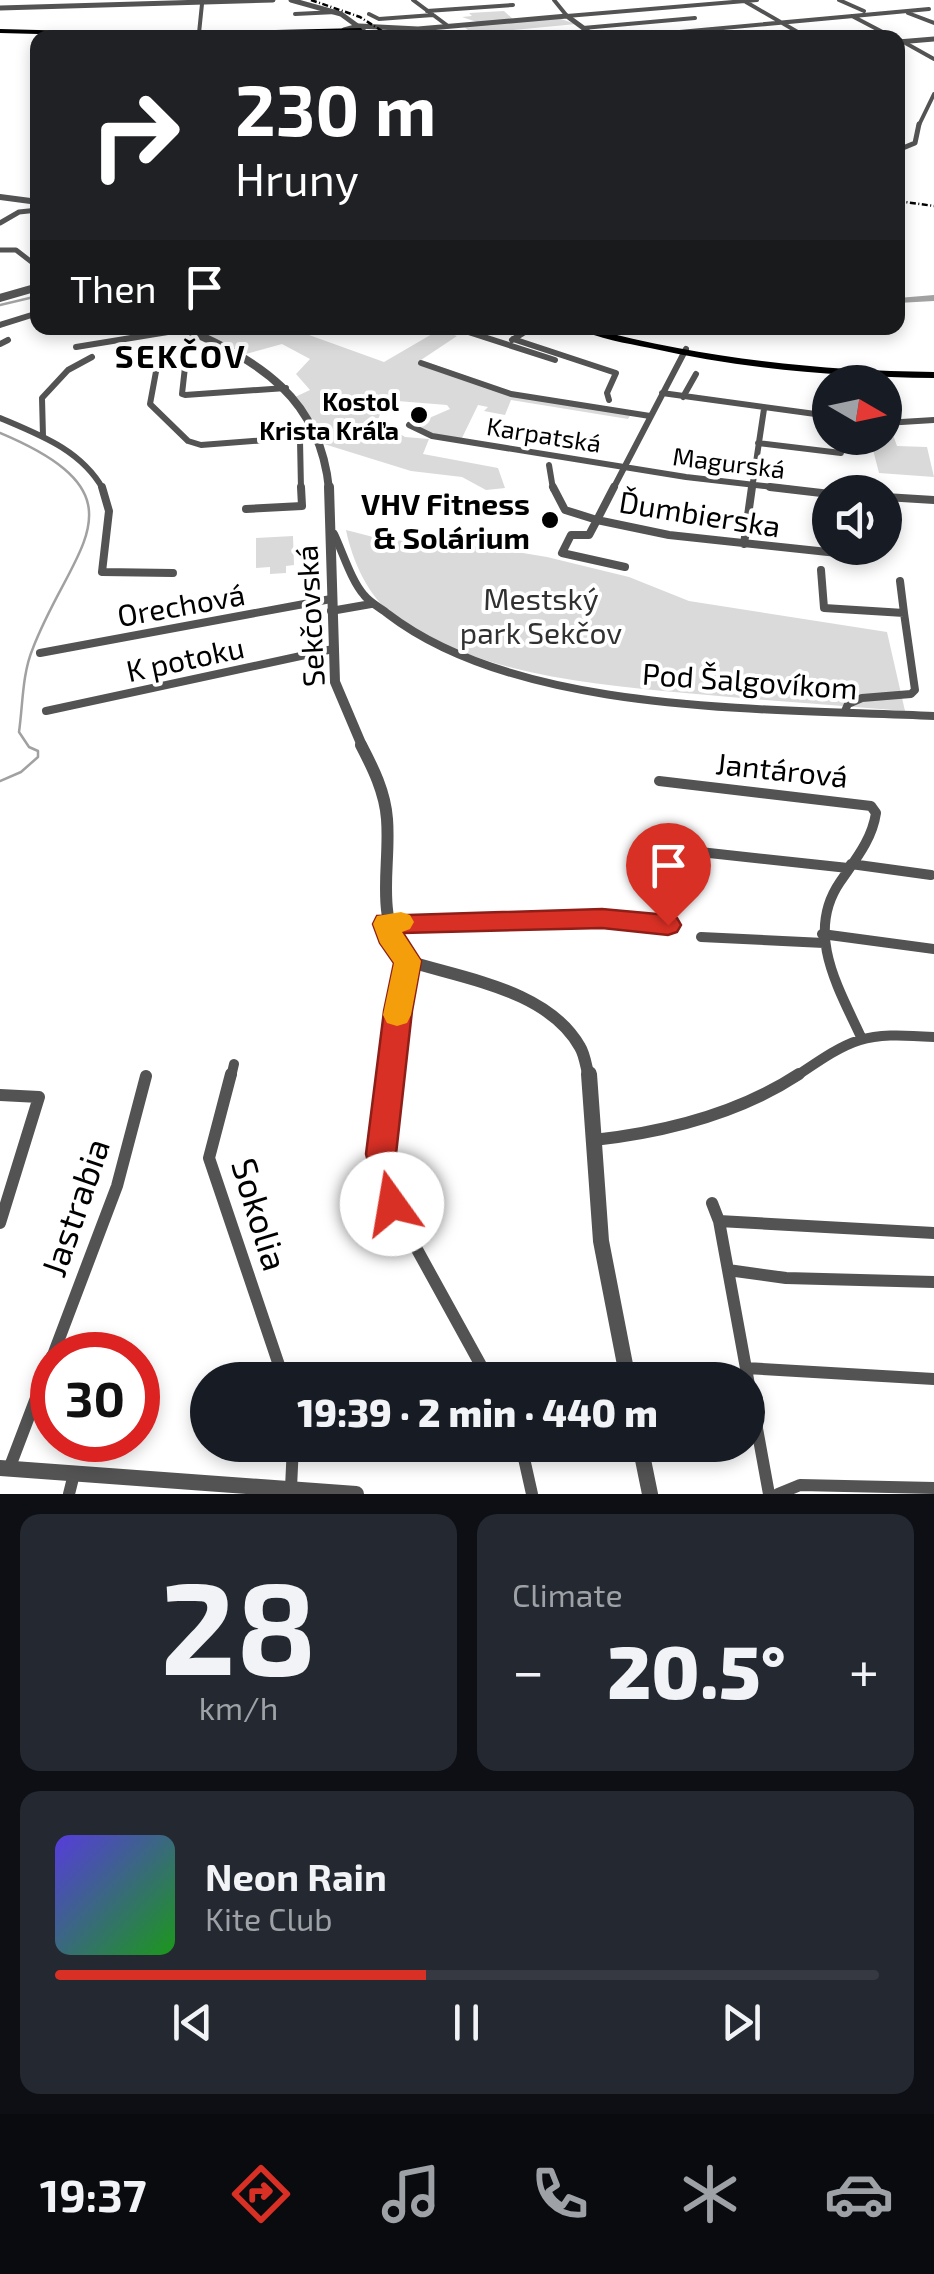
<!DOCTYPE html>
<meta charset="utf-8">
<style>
:root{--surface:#171b24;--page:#242831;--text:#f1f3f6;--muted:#9ea1a6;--line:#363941;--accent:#d93025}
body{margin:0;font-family:"Exo 2",sans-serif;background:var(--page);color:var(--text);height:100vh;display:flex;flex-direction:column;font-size:38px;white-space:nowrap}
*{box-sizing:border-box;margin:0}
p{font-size:32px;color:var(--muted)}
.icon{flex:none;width:55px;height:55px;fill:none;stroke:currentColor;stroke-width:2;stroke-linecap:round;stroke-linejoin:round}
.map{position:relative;height:1494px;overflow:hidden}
.side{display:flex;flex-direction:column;gap:20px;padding:20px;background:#0d0f14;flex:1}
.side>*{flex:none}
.hud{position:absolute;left:30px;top:30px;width:875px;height:305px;border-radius:20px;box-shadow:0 5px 15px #0003;background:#202124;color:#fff;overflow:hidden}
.needle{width:65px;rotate:99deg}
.controls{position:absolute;left:812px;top:365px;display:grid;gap:20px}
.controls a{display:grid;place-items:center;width:90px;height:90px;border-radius:50%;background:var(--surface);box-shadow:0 5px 15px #0003;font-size:50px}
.speed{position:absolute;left:30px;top:1332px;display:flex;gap:20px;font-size:50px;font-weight:700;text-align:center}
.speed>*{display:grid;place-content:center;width:130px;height:130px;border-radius:50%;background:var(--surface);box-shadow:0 5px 15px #0003;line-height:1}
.speed .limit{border:15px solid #d22;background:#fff;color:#111}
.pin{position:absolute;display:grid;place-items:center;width:85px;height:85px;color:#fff;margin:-102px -42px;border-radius:50% 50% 50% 0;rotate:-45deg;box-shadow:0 0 10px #0007}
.pin .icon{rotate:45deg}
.me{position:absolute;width:110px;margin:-55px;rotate:347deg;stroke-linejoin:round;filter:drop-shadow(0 0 8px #0008)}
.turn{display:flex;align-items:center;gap:35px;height:210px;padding:0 40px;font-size:45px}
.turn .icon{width:130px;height:130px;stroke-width:2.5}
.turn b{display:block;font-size:70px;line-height:85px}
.then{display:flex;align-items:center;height:95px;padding:0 40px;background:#0003;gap:20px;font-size:38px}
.big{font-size:75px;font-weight:800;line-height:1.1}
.side .card{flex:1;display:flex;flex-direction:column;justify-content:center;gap:15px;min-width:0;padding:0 35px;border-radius:20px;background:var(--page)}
.side .dial{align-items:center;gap:0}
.dial b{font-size:130px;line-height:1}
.song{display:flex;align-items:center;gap:30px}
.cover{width:120px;height:120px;border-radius:15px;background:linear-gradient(135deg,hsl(250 70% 55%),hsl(120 70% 35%))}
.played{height:10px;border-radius:5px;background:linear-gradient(90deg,var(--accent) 45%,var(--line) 45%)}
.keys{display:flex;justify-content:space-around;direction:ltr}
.heat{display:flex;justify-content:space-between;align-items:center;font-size:55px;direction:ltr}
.side .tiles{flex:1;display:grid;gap:20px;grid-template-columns:1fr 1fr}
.card:last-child{grid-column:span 2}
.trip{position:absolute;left:190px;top:1362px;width:575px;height:100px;border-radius:50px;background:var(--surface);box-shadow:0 5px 15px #0003;font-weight:800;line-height:100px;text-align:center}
.dock{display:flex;height:160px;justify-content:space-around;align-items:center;background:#090b0e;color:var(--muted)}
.dock .icon{width:70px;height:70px}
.dock .current{color:var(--accent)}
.dock b{font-size:45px;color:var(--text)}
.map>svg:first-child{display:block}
</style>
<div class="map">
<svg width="934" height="1494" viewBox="0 0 934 1494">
<rect width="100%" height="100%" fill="#fff"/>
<path fill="#dadada" d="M504,11l10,9 44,-2 18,6 -103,10 -10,-8 17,-3 -18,-6 10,-1 -3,-3z
M182,328h96l13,3 10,-3 -3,3 86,31 55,-32 18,6 -36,24 99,35 112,18 -4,6 -117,-19 -6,15 -21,-4 4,-4 -10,-2 -17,35 -28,-5 -20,-10 37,-16 -3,-4 -62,-5 -7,20 27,17 24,2 -6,15 75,14 7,20 -19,2 -24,-13 -51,-6 -87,-27 -11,-24 -18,-23 15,-7 -14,-16 14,-15 -28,-15 -40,11z
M885,424h4l8,22 30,1 7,30 -55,-4 -9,-35h15z
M346,530l35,9 113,9 53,9 82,20 60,24 198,31 18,79c-74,-6 -147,-11 -220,-18 -99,-10 -208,-18 -292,-78 -25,-19 -41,-55 -47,-85z
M293,536l1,29 -8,1v7l-16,1v-7l-14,1v-30z"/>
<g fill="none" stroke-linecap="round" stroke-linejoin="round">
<path stroke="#a1a1a1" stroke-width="2.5" d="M0,305l38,-9
M0,433c152,64 72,113 33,215 -11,26 -10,56 -14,84l10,15 9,4v6l-17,15 -21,9"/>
<path stroke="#a1a1a1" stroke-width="6" d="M333,402l3,3"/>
<path fill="#a1a1a1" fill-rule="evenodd" d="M934,295v6l-36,2v-5z"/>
<path stroke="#535353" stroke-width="4" d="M413,0l35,26
M554,0l13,16 190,-16
M839,0l25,11
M746,2l62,36
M427,11l86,-6
M908,13l26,10
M295,14l41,-2
M369,14l10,5 54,-4
M852,16l42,22
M583,28l112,-10
M194,34l5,-1 3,-29
M426,36l45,-4
M614,38l315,-29
M900,40l34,19
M918,127l16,-33"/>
<path stroke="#535353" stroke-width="5" d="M898,150l17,-7 4,-19
M0,223l19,-11 19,-2
M0,250h16l22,17"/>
<path stroke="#535353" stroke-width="6" d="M0,325l38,-12
M395,328l7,2
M456,328l99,32
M513,339l103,34 -9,20 2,7
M512,340l19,-12
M0,344l8,-4
M76,347l110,-18
M192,348l-32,2 -10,54 38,37 13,4 118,-9
M186,358l-4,36 3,1 101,-7
M421,363l90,31 139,22
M662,393l168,23
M683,397l13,-23
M0,418c40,17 81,32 103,71
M885,423l49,-3
M409,425l23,11 254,41 105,12
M43,436l-1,-38 26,-28 24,-13
M300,440l1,49
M758,443l83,10
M549,465l4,24
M613,489l73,-140
M752,489l12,-80"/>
<path stroke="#535353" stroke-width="8" d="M102,487l7,24 -7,61 71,1
M553,487l12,23 32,10 -8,15h-18l-9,18 63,14
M614,487l-17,33 72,15 187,20
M770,487l60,7
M885,497l49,3
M246,509l56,-3 -1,-19
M334,534c9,19 17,46 30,61 6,8 17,13 24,19 133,102 383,94 546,102
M744,544l8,-57
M821,570l3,38 80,5 11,77 -4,4 -49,4 -14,6 -3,7
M900,581l4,32
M331,611l40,-7
M40,653l291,-54
M46,711l287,-62"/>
<path stroke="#535353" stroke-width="10" d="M659,781l212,25 5,7c-4,27 -21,47 -36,69 -35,51 -2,105 21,155
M700,852l148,16
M851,864l80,11
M387,924l215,-5 66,6
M822,934l112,15
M701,937l123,6
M231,1077l3,-13
M390,1077l18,-116
M795,1077c59,-40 67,-45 139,-40"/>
<path stroke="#535353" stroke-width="12" d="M231,1074l-22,84 75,222
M391,1074l-10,81 11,49 97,176
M0,1095l39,2 -39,126
M594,1140c72,-8 144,-26 205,-66
M712,1203l7,18 50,273
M719,1221l215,12
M728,1270l58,8 148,4
M53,1355l64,-169 29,-110
M746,1368l188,11
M521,1445l11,49
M9,1469l43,-113
M291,1488l2,-43
M69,1494l5,-20
M778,1494l22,-9 134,3"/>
<path stroke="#535353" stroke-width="5" d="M291,0l50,14 22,16
M0,8l273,-8
M344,30l15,-4 59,3 149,-13 30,22
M898,42l36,-3"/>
<path stroke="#535353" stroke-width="6" d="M0,197l38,5"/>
<path stroke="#535353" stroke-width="8" d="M0,298l38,-11
M183,328c77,33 137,70 146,161"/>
<path stroke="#535353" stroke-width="10" d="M329,487l6,195 28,66"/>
<path stroke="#535353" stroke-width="12" d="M361,745c12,23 24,47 26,74 4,51 -14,98 21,142 57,18 140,29 172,86 5,8 6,20 9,30"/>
<path stroke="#535353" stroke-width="16" d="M589,1074l12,167 27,139
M640,1445l10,49
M0,1468l356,26"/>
<path fill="#000" fill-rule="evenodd" d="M361,28l7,10h-6l-3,-6 -207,5 -152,-4v-4l152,4z
M577,328h12c114,30 228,43 345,44v6c-95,-1 -190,-9 -284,-30 -24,-5 -52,-9 -73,-20z"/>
<path stroke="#000" stroke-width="2.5" stroke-dasharray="6 2.5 1 2.5" stroke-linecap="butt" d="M311,0l49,17 33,21
M898,201l36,5"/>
</g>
<path fill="#d93025" stroke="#8d1f18" stroke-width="2.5" d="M602,909l66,6 9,3 4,7 -4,7 -9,3 -66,-7 -199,5 18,28 -9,50 -16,143 12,50 -5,10 -11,4 -11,-4 -15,-60 18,-143 10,-48 -14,-20 -7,-19 4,-8z"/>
<path fill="#f59e0b" d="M401,912l9,3 4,7 -4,7 -8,3 19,29 -10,54 -4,8 -10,3 -10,-3 -4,-8 11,-52 -14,-20 -7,-19 4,-8z"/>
<g fill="#000" stroke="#fff" stroke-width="4">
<circle cx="419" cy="415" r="10"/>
<circle cx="550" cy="520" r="10"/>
</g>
<g text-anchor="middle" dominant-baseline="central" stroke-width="8" stroke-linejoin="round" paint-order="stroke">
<g font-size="25" font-weight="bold" fill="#000" stroke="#fff" text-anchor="end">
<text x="399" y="401">Kostol<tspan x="399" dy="29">Krista Kráľa</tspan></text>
</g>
<g font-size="25" fill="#000" stroke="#fff">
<text transform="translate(544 434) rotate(9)">Karpatská</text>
<text transform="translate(729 462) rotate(7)">Magurská</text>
</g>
<g font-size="30" font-weight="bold" fill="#000" stroke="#fff" text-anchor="end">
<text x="530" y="503">VHV Fitness<tspan x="530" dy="34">&amp; Solárium</tspan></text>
</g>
<g font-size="30" fill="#000" stroke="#fff">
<text transform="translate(700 513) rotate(9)">Ďumbierska</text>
<text transform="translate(181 604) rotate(-10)">Orechová</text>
<text transform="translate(309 616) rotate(-93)">Sekčovská</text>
<text transform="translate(185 658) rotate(-12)">K potoku</text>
<text transform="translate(750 680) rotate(4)">Pod Šalgovíkom</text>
<text transform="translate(782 769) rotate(6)">Jantárová</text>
</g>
<g font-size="30" fill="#313131" stroke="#fff">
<text x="541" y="598">Mestský<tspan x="541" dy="34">park Sekčov</tspan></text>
</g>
<g font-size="32" font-weight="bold" letter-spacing="2.5" fill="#000" stroke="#fff">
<text x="181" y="355">SEKČOV</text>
</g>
<g font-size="35" fill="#000" stroke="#fff">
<text transform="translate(74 1207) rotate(-71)">Jastrabia</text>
<text transform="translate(261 1214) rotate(73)">Sokolia</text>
</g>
</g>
</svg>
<div class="controls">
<a><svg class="needle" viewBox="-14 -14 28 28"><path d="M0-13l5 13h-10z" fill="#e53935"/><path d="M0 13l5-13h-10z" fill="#9ea1a6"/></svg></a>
<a><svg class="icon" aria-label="sound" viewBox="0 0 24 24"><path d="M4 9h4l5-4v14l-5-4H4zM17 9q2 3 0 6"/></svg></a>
</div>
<div class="speed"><div class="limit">30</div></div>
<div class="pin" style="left:668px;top:925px;background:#d93025"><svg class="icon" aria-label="arrive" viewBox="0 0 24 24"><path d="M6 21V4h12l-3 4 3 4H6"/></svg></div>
<svg class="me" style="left:392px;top:1204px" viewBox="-20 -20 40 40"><circle r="19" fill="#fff"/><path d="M0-13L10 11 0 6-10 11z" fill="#d93025"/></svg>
<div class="trip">19:39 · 2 min · 440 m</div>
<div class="hud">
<div class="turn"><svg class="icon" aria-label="right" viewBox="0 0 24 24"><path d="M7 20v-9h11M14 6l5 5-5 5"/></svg><div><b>230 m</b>Hruny</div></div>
<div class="then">Then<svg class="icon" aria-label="arrive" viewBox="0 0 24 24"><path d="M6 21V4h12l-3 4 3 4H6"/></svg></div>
</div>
</div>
<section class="side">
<div class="tiles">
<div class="card dial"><b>28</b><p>km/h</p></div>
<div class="card"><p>Climate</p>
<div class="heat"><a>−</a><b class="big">20.5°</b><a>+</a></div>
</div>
<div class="card">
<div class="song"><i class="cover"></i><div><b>Neon Rain</b><p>Kite Club</p></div></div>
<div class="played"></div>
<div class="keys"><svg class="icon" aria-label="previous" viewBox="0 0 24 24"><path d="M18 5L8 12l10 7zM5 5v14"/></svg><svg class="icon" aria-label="pause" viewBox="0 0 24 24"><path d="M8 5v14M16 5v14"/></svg><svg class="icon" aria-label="next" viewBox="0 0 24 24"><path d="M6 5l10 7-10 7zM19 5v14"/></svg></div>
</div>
</div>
</section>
<nav class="dock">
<b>19:37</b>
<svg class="icon current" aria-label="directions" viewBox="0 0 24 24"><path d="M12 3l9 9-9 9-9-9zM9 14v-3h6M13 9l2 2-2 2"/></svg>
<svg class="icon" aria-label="music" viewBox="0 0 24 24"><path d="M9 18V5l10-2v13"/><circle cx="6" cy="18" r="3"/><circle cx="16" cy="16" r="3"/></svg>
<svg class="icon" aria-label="phone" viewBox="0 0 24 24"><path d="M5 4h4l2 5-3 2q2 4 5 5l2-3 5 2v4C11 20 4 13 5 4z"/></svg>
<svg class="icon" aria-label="climate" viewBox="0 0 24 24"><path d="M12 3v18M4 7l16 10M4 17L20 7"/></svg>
<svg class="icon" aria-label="car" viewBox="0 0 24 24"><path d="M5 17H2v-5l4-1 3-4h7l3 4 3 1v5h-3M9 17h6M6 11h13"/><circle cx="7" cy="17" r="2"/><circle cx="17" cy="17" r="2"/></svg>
</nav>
